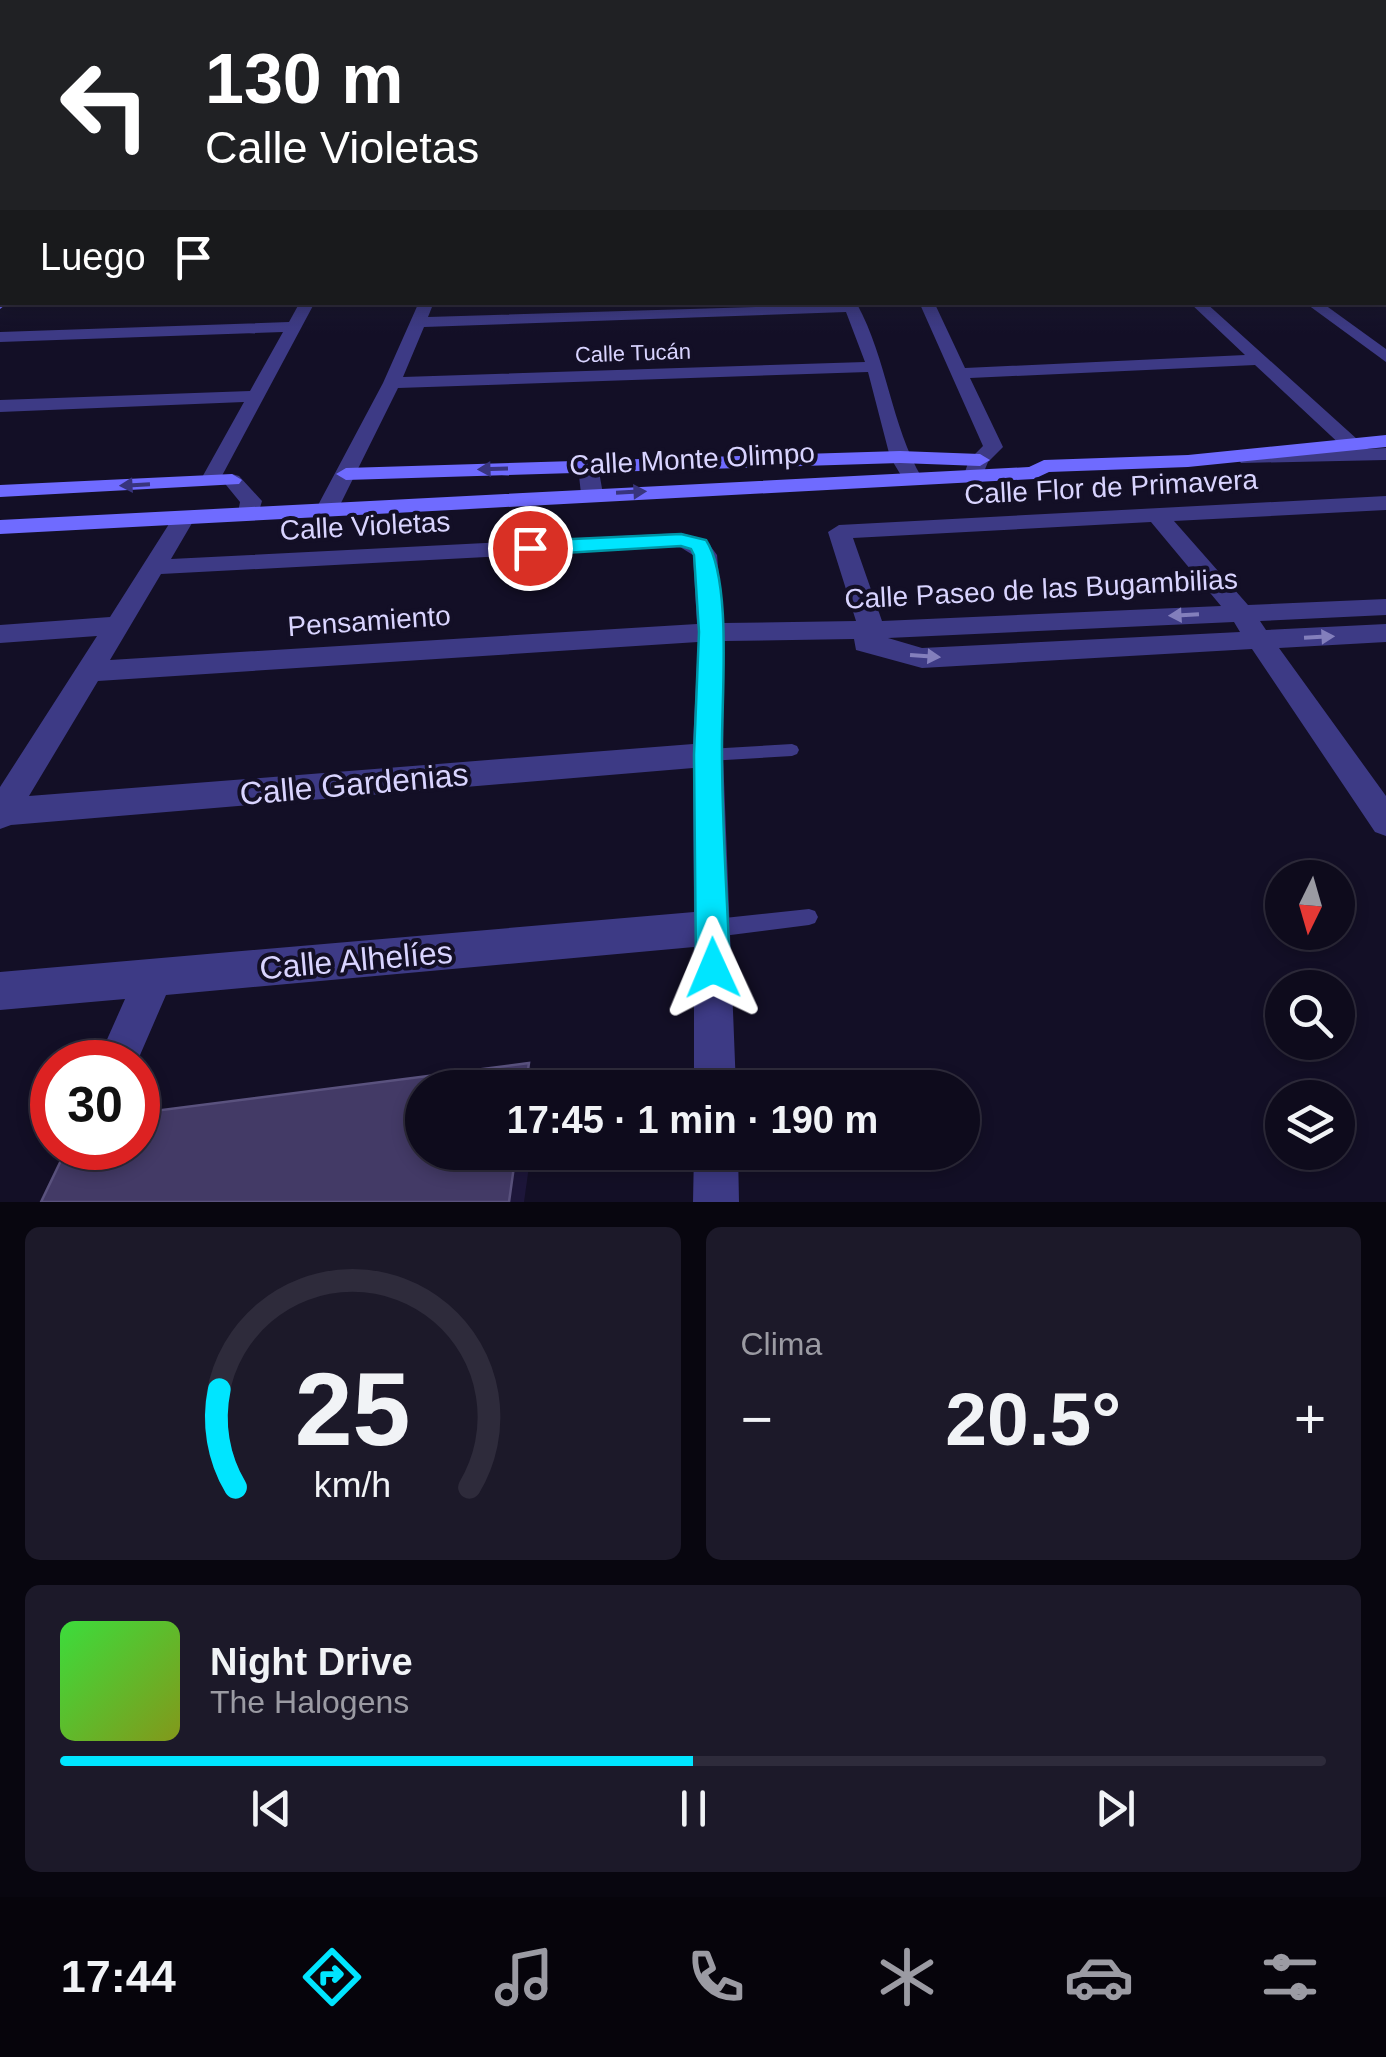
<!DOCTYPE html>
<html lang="es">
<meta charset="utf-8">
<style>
:root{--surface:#0e0b1c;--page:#1c1929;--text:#f1f3f6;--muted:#9b9ba3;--line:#2e2b3b;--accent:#00e5ff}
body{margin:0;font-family:Arial,sans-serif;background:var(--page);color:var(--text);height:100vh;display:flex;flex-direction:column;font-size:38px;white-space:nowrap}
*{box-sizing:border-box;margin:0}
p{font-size:32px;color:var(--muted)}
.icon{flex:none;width:55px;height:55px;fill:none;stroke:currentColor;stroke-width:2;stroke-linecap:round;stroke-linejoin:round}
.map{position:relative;height:1202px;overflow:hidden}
.drawer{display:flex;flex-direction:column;gap:25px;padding:25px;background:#08060f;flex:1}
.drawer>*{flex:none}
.guide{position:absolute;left:0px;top:0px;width:1388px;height:305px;box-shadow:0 5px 15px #0003,0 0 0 2px var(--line);background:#202124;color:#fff;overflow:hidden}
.needle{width:65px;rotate:185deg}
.buttons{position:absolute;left:1265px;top:860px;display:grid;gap:20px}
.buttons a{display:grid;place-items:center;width:90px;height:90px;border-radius:50%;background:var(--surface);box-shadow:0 5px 15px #0003,0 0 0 2px var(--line);font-size:50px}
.speed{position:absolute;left:30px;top:1040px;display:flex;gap:20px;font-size:50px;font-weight:700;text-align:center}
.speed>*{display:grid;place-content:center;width:130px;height:130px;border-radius:50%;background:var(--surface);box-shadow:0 5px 15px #0003,0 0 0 2px var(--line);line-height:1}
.speed .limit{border:15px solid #d22;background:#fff;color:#111}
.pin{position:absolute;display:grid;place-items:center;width:85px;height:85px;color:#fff;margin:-42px;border:5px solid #fff;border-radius:50%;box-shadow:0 2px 10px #0007}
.me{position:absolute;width:110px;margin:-55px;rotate:359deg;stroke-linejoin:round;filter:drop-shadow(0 0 8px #0008)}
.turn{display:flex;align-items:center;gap:35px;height:210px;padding:0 40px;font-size:45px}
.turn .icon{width:130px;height:130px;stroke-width:2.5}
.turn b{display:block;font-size:70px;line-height:85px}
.then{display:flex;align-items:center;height:95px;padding:0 40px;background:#0003;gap:20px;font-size:38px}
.big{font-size:75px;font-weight:600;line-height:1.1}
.drawer .widget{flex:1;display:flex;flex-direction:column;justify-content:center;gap:15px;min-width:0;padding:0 35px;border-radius:15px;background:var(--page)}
.drawer .dial{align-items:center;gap:0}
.dial svg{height:260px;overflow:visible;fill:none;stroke:var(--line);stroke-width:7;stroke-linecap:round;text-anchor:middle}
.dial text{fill:var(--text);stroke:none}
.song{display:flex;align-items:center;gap:30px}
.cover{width:120px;height:120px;border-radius:15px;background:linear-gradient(135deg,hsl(120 70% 55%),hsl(70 70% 35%))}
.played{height:10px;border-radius:5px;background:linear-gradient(90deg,var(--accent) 50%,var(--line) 50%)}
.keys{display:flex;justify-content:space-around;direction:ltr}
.heat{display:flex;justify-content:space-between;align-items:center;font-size:55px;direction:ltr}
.drawer .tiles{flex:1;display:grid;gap:25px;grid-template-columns:1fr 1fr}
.widget:last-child{grid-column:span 2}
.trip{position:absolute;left:405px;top:1070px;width:575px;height:100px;border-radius:50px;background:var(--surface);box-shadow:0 5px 15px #0003,0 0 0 2px var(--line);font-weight:600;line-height:100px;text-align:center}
.tabs{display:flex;height:160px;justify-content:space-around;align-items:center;background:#06040b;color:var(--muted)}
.tabs .icon{width:70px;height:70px}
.tabs .active{color:var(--accent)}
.tabs b{font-size:45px;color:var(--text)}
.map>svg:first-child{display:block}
</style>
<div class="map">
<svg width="1386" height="1202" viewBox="0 0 1386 1202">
<rect width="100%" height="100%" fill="#130f26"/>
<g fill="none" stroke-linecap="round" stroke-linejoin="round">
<path fill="#3d3a85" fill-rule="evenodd" d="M792,744l5,2 2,4 -2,4 -5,2 -84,5 -5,-2 -3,-4 3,-4 5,-2z
M809,909l6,2 3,6 -3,6 -6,2 -94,12 -6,-3 -3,-6 3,-6 6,-3z"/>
<path fill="#3d3a85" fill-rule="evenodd" d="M0,165h2v4h-2z
M1385,165h1v5h-1z
M1385,182h1v7h-1z
M1385,218h1v8h-1z
M0,241h2v8h-2z
M1385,277h1v9h-1z
M0,283h2v8h-2z
M300,302h15l-98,183h-14l-3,-4 44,-79 -244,10v-12l250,-9 33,-59 -283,10v-10l289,-10z
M419,302h15l-6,15 429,-13c30,55 34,121 65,174l-3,4h-14l-15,-25 -22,-85 -470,16 -59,119 -3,5h-16l-3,-5 66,-124zM846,312l19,50 -462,15 21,-50z
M919,302h15l31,66 280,-13 -56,-53h16l163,147 18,-1v12l-145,3 -3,-4 10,-6 97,-4 -90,-84 -285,13 33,69 -15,15 -7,17h-14l-3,-4 5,-15 14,-14z
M1304,302h17l65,47v13z
M588,460l10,6 5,28 -11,6 -11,-6 -3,-28z
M232,474l7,2 23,25 -5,17 -8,2 -11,-7 2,-11 -18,-22z
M1386,496v14l-212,11 74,84 138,-6v16l-126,6 6,9 120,-6v18l-107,6 107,148v40l-11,-4 -123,-183 -330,19 -66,-18 -2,-11 -130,2 -1,114 13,333h-42v-141l-528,48 -29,67h-40l28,-63 -125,11v-38l694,-60 -1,-144 -682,57 -11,4v-42l97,-151 -97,7v-18l110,-8 66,-104h16l3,5 -24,41 510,-26 25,7 11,15 6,68 133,-2 -28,-89 11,-7zM1151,522l70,84 -339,15 -29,-83zM680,547l13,8 4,69 -587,36 51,-86zM1234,622l6,10 -318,16 -34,-10zM698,642l-5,102 -664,52 69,-115z
M694,1152h44l1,50h-46z"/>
<path fill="#6f6bff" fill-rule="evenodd" d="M0,209l2,1v6l-2,1z
M1385,235h1v8h-1z
M0,298l9,4 -9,7z
M1386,435v12l-198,20 -139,5 -15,7 -1034,55v-14l1029,-53 15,-7 144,-5z
M900,451l80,3 10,6 -10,6 -80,-3 -554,17 -10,-6 10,-6z
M232,474l10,6 -3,4 -239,13v-12z"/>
</g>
<path fill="#1d163a" d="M529,1063l8,25h-12z
M516,1152h15l-7,50h-15z"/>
<path fill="#433a66" stroke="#5a527e" stroke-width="2.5" d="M529,1063l-4,25h-103v64h94l-7,50h-468l26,-54h71v-35z"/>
<defs><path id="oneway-solid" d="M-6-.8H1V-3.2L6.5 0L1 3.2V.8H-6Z" transform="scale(2.5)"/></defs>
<g fill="#38347d">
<use href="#oneway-solid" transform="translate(493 469) rotate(178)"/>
<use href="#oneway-solid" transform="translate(135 485) rotate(177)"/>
<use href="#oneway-solid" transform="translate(631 492) rotate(-3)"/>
</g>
<g fill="#837fbc">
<use href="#oneway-solid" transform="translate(1184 615) rotate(177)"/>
<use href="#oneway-solid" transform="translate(1319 637) rotate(-3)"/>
<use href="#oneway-solid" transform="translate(925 656) rotate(4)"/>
</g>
<linearGradient id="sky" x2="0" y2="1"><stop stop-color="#0a0815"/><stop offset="0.5" stop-color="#333752"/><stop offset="1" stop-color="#333752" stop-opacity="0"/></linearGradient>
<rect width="1386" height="333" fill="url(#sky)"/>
<path fill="#00e5ff" stroke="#0095a6" stroke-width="2.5" d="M681,534l25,6c27,41 15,161 16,212 0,72 5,144 8,216l-5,12 -12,5 -12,-5 -5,-12 -2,-213 5,-123 -5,-77 -3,-6 -10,-3 -151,9 -10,-7 10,-7z"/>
<g text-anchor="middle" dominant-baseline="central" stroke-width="8" stroke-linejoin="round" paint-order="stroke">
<g font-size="22" fill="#d9d4ff" stroke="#130f26">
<text transform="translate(633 353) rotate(-2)">Calle Tucán</text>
</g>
<g font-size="28" fill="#d9d4ff" stroke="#130f26">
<text transform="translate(692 459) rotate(-3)">Calle Monte Olimpo</text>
<text transform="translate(1111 487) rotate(-3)">Calle Flor de Primavera</text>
<text transform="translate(365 526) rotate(-3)">Calle Violetas</text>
<text transform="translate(1041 589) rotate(-3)">Calle Paseo de las Bugambilias</text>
<text transform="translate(369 621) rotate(-4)">Pensamiento</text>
</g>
<g font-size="32" fill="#d9d4ff" stroke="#130f26">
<text transform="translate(354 784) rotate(-5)">Calle Gardenias</text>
<text transform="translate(356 960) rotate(-5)">Calle Alhelíes</text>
</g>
</g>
</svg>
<div class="buttons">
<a><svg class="needle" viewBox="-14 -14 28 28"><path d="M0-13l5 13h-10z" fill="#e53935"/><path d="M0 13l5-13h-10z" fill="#9b9ba3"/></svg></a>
<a><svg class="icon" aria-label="search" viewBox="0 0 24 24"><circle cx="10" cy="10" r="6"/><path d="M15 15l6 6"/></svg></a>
<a><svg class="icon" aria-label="layers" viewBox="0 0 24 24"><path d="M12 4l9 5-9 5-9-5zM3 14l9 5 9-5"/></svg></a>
</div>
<div class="speed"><div class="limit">30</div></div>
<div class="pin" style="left:530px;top:548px;background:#d93025"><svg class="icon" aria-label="arrive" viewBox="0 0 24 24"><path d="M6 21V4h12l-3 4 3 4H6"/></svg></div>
<svg class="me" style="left:713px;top:968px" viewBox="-20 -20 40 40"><path d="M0-17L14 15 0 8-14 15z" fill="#00e5ff" stroke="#fff" stroke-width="4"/></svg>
<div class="trip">17:45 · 1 min · 190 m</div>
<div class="guide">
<div class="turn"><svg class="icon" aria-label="left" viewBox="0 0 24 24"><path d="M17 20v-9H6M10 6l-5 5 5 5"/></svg><div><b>130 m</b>Calle Violetas</div></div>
<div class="then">Luego<svg class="icon" aria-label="arrive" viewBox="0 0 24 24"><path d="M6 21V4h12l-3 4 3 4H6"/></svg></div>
</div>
</div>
<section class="drawer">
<div class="tiles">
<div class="widget dial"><svg viewBox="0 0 100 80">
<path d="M14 69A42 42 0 1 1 86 69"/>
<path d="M14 69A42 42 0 0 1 9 39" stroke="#00e5ff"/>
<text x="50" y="56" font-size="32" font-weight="700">25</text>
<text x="50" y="72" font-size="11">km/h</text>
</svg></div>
<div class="widget"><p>Clima</p>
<div class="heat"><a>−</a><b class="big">20.5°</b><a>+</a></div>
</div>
<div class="widget">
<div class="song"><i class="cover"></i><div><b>Night Drive</b><p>The Halogens</p></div></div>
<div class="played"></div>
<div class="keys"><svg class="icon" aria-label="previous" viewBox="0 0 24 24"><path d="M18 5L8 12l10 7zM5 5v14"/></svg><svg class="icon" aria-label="pause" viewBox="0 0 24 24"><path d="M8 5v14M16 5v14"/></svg><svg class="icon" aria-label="next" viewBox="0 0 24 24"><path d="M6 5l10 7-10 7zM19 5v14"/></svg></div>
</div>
</div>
</section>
<nav class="tabs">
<b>17:44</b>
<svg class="icon active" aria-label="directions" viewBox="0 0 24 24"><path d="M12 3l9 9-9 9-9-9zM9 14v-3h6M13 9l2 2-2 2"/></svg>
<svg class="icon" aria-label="music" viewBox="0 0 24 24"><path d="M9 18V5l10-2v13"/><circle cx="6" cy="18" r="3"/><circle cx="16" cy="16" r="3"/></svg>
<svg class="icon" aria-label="phone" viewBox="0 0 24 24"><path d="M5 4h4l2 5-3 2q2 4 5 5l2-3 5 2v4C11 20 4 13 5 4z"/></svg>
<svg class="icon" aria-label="climate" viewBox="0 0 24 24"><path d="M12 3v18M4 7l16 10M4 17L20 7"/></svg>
<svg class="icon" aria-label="car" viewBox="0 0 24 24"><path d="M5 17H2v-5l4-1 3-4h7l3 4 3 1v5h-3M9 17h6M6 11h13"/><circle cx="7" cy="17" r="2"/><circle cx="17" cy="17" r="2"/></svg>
<svg class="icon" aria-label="filters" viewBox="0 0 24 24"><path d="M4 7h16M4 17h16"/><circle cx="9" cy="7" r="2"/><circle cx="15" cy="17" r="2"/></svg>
</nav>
